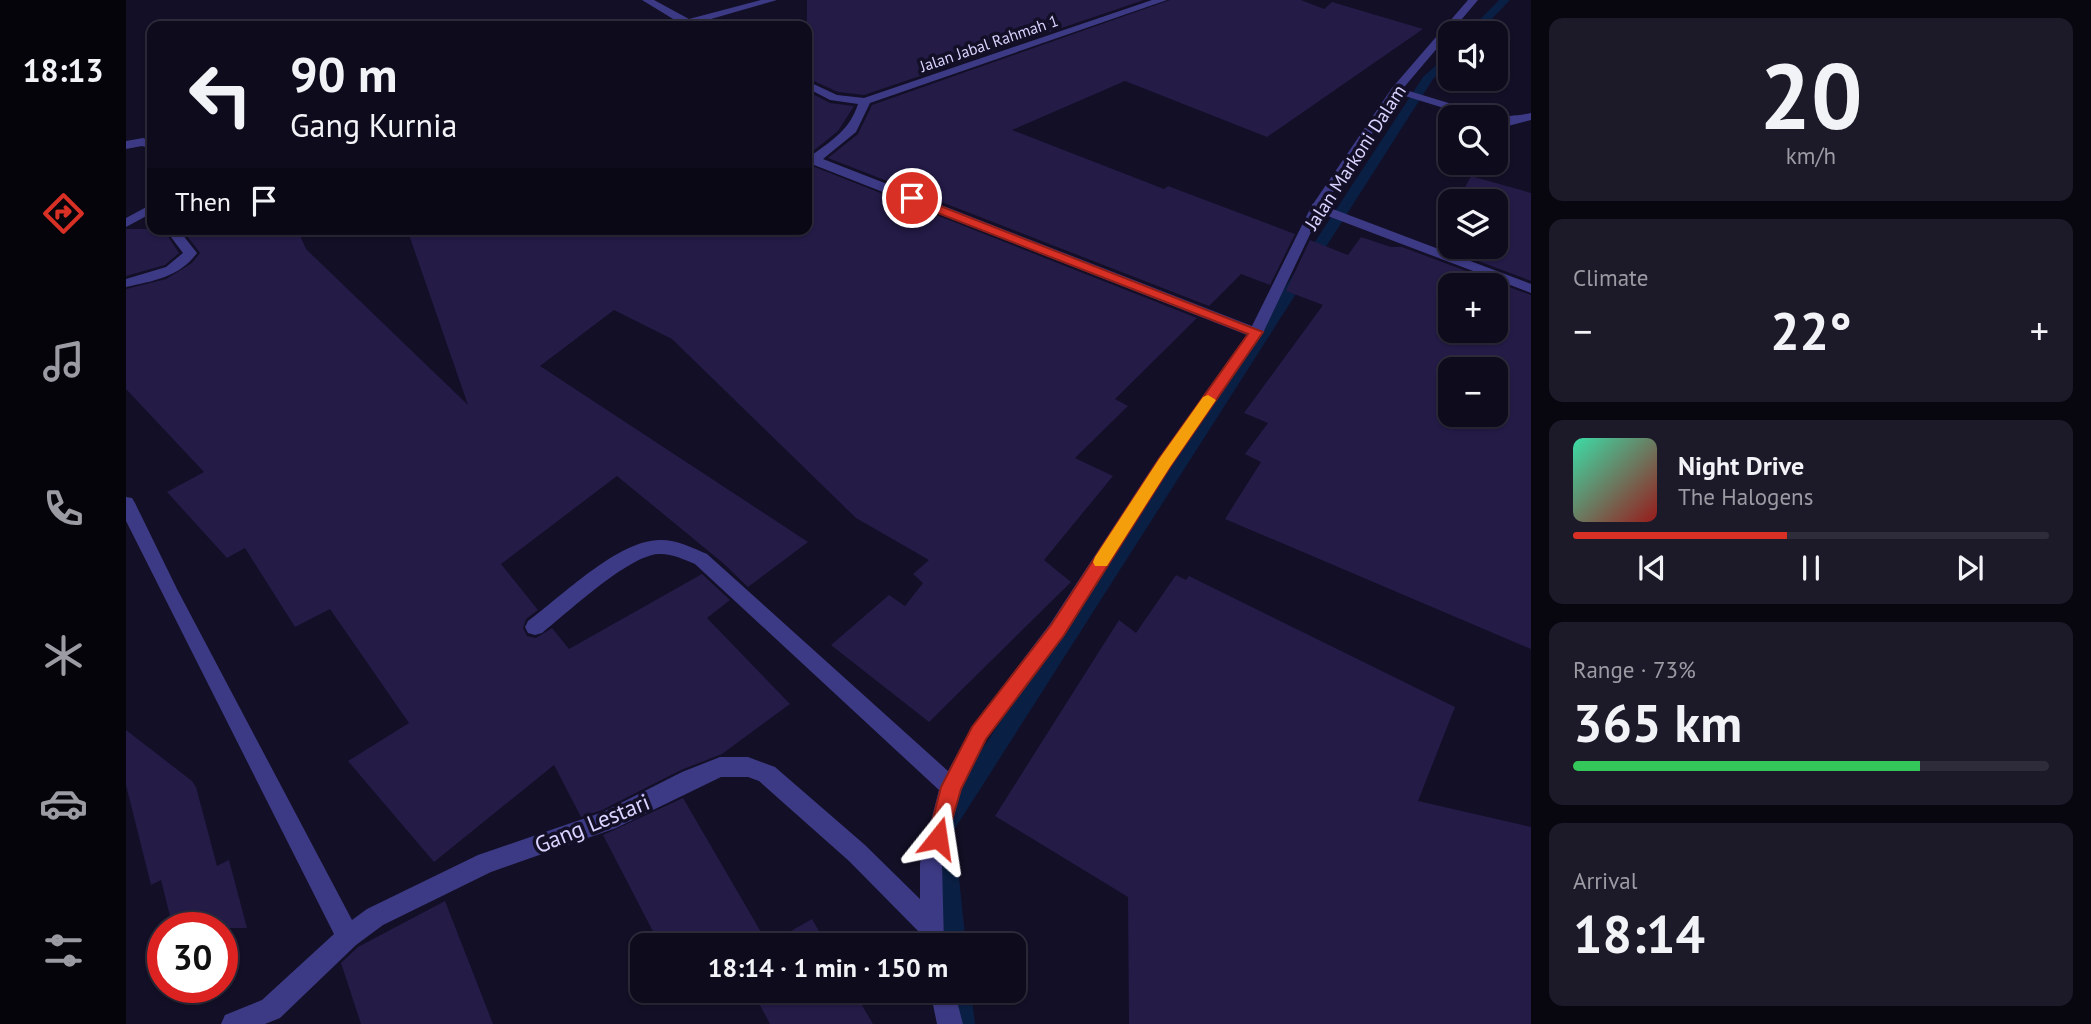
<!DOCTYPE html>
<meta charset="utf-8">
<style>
:root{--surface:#0e0b1c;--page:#1c1929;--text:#f1f3f6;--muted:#9b9ba3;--line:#2e2b3b;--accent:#d93025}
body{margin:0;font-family:"PT Sans",sans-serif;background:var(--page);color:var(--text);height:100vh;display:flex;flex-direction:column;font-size:26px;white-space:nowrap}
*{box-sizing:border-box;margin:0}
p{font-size:23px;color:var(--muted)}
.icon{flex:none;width:38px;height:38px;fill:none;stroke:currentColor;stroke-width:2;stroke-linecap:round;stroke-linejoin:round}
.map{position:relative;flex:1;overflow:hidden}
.details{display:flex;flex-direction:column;gap:18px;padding:18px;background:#08060f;width:560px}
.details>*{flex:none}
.top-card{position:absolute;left:21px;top:21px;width:665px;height:214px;border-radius:14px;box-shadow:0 2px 5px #0004,0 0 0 2px var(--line);background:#0e0b1c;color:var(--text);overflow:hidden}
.buttons{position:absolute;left:1312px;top:21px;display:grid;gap:14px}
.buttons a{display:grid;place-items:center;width:70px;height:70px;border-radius:14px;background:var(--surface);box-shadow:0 2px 5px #0004,0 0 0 2px var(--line);font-size:35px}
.speed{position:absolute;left:21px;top:912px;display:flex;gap:14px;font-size:35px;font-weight:700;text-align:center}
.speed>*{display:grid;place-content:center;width:91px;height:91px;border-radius:50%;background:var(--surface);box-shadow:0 2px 5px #0004,0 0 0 2px var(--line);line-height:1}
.speed .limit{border:10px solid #d22;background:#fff;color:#111}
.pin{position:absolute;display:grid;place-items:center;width:60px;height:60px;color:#fff;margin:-30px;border:4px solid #fff;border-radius:50%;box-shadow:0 2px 7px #0007}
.me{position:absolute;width:77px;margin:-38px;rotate:15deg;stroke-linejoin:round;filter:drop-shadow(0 0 5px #0008)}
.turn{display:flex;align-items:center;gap:24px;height:147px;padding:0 28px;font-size:32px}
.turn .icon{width:91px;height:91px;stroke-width:2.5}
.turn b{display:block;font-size:49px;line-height:60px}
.then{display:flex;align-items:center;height:66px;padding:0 28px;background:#0003;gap:14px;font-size:26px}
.big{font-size:52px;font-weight:800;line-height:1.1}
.details .card{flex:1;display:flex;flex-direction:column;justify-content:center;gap:10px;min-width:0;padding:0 24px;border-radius:14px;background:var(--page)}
.details .dial{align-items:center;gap:0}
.dial b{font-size:91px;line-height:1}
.song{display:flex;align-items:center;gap:21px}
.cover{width:84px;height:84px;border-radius:10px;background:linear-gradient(135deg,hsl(160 70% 55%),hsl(0 70% 35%))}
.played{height:7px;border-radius:4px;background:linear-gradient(90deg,var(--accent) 45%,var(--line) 45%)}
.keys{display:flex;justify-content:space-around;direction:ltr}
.heat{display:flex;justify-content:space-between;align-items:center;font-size:38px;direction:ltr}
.charge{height:10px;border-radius:5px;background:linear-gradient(90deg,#34c759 73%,var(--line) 0)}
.trip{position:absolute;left:504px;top:933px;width:396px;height:70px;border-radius:14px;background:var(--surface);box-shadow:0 2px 5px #0004,0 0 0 2px var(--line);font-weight:800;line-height:70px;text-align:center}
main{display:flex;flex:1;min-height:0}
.dock{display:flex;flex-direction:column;width:126px;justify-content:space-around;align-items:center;background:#06040b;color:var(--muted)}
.dock .icon{width:49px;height:49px}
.dock .on{color:var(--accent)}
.dock b{font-size:32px;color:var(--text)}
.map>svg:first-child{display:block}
</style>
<main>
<nav class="dock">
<b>18:13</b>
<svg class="icon on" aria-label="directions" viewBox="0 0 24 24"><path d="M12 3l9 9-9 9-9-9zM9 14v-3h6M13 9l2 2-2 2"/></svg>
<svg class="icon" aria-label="music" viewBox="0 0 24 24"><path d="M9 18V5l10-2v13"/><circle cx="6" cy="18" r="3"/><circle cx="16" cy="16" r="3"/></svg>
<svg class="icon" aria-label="phone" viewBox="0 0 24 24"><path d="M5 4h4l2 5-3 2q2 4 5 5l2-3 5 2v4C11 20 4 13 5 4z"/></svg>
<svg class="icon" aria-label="climate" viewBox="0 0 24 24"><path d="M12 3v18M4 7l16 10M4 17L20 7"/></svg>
<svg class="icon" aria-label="car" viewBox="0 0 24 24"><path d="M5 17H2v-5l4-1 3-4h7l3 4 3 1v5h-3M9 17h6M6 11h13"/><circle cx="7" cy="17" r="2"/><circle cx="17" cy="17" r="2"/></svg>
<svg class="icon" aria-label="filters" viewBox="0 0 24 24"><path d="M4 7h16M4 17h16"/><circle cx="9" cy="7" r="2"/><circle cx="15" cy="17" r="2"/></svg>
</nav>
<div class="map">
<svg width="1405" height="1024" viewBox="0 0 1405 1024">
<rect width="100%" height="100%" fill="#130f26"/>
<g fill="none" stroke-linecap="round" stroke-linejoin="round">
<path fill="#0a1f44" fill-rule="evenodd" d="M1373,0h11l-32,33h-11z
M1325,52v9l-18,18 -479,751 12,115h-24l-10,-117 3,-7 488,-744z
M821,990h24l4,34h-26z"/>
</g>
<path fill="#241b47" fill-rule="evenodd" d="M681,0h337l-280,95 -26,-3 -31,-14z
M1044,0h131l23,9 8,-7 91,27 -156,108 -142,-56 -113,49 152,59 4,-3 127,48 -25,51 -29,-11 -32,32 -381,-148 30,-24 14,-29z
M681,91l23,12 24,3 -16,25 -26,21 -5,-1z
M681,164l390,154 -82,81 13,7 -53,52 38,18 -69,84 27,22 -142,140 -98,-77 58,-50 16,11 18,-23 -10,-9 16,-14 -73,-42 -184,-179 -58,-29 -74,56 268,176 -60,45 -25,-24 -106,-87 -116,88 37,46 -12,9 -3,9 4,8 9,2 16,-10 17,21 133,-75 28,26 -23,18 83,86 -68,50 -41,16 -79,40 -21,7 -27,-52 -120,97 -86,-101 61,-38 -79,-114 -35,18 -50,-79 -18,10 -60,-66 37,-20 -78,-83v-100l40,-10 26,-16 8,-10 -18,-24h115l9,20 162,156 -61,-176h400z
M1345,176l60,17v88l-95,-36 15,-29v31h45v-46h-38z
M0,229h37l16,24 -14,12 -39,11z
M1235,237l30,10h11l129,48v354l-306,-130 36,-57 -16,-8 23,-31 -24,-10 79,-108 -37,-14 24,-51 38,15zM1325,285h45v46h-45zM1325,369h45v46h-45z
M1050,575l10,5 3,-4 266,131 -37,94 113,26v197h-402l-1,-127 -133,-81 124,-196 17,13z
M0,730l66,51 4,6 21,79 12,-6 18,68h-74l-12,-48 -10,5 -25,-100z
M557,798l85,146 44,-25 15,26h-167l-57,-110z
M319,901l48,123h-132l-20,-61 17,-16z
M626,990h101l20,34h-103z"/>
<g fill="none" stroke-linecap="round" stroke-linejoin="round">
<path fill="#3d3a85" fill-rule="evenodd" d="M1270,87l92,28 2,2h-17l-81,-25v-4z
M1405,113v7l-23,6 -12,-2v-7h-3c14,-1 24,-1 38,-4z
M1191,203l214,81v9l-219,-83v-6z"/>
<path fill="#3d3a85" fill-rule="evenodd" d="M516,0h12l35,19 72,-19h16l-80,23 2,3 -16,-1z
M1026,0h15l-297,103 -14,29 -33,27 429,167 59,-119 81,-119 76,-88h10l-78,92 -77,115 -60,126 -93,134 -106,169 -78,103 -25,50 -19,74 2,82h-24v-12l-71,-72 -90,-80 -11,-4h-27l-105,51 -125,44 -108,53 -27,20 -76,73 -15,6h-44l4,-9 37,-15 72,-66 -208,-413v-24l6,1 3,5 42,86 175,331 15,-11 111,-54 125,-43 79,-40 38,-15h28l27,10 90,78 55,54v-36l19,-73 -244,-226c-12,-5 -24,-11 -37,-10 -30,2 -91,59 -116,79l-7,2 -7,-2 -3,-6 3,-6c33,-24 91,-82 133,-81 16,0 32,8 46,14l241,217 24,-44 78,-103 108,-165 89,-124 -438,-172 -2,-10 5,2c21,-15 38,-26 46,-51l-28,-4 -23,-12v-7l30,14 27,3z
M17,138l9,3v8l-10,-3 -16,3v-8z
M26,204v9l-26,14v-9z
M39,229h13l19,24c-17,24 -44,28 -71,34v-8l40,-12 17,-14z
M804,990h24l9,34h-26z"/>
</g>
<path fill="#d93025" stroke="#8d1f18" stroke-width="2" d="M786,195l351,137 -93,135 -106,168 -78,104 -25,50 -16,55 -7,3 -7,-3 -3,-6 13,-51 31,-60 79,-102 108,-166 89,-125 -341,-133v-5z"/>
<path fill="#f59e0b" d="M1082,395l8,5 -46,67 -63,99h-12l-2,-4 2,-5 64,-98 44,-62z"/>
<g text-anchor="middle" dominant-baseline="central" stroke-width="7" stroke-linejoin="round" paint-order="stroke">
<g font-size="16" fill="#d9d4ff" stroke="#130f26">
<text transform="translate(863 43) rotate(-19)">Jalan Jabal Rahmah 1</text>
</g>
<g font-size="19" fill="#d9d4ff" stroke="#130f26">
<text transform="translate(1229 157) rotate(-57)">Jalan Markoni Dalam</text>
</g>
<g font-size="23" fill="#d9d4ff" stroke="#130f26">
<text transform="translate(466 823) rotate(-22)">Gang Lestari</text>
</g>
</g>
</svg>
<div class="buttons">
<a><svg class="icon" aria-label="sound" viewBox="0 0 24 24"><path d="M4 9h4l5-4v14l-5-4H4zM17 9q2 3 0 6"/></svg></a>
<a><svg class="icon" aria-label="search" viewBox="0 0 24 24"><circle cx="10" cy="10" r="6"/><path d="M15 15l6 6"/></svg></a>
<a><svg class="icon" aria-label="layers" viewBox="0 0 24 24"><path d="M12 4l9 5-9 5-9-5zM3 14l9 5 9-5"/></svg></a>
<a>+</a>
<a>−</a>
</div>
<div class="speed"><div class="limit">30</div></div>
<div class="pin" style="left:786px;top:198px;background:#d93025"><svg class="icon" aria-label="arrive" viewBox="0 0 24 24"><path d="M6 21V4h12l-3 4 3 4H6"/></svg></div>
<svg class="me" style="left:812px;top:838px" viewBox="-20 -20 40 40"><path d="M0-17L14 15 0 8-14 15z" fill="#d93025" stroke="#fff" stroke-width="4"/></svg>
<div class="trip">18:14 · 1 min · 150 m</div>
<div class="top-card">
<div class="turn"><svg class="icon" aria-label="left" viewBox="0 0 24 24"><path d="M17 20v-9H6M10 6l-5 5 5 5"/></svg><div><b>90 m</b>Gang Kurnia</div></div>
<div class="then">Then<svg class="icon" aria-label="arrive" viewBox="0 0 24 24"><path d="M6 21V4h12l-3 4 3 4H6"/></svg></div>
</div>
</div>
<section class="details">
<div class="card dial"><b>20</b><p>km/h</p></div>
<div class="card"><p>Climate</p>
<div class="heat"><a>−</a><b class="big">22°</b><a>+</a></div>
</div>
<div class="card">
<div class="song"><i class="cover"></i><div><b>Night Drive</b><p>The Halogens</p></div></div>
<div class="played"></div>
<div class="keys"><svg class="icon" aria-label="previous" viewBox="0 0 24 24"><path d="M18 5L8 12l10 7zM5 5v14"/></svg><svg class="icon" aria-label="pause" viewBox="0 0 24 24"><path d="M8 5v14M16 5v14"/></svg><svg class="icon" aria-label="next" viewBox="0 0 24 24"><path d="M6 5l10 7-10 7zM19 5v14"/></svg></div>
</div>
<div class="card"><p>Range · 73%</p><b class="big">365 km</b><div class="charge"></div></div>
<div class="card"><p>Arrival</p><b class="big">18:14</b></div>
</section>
</main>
